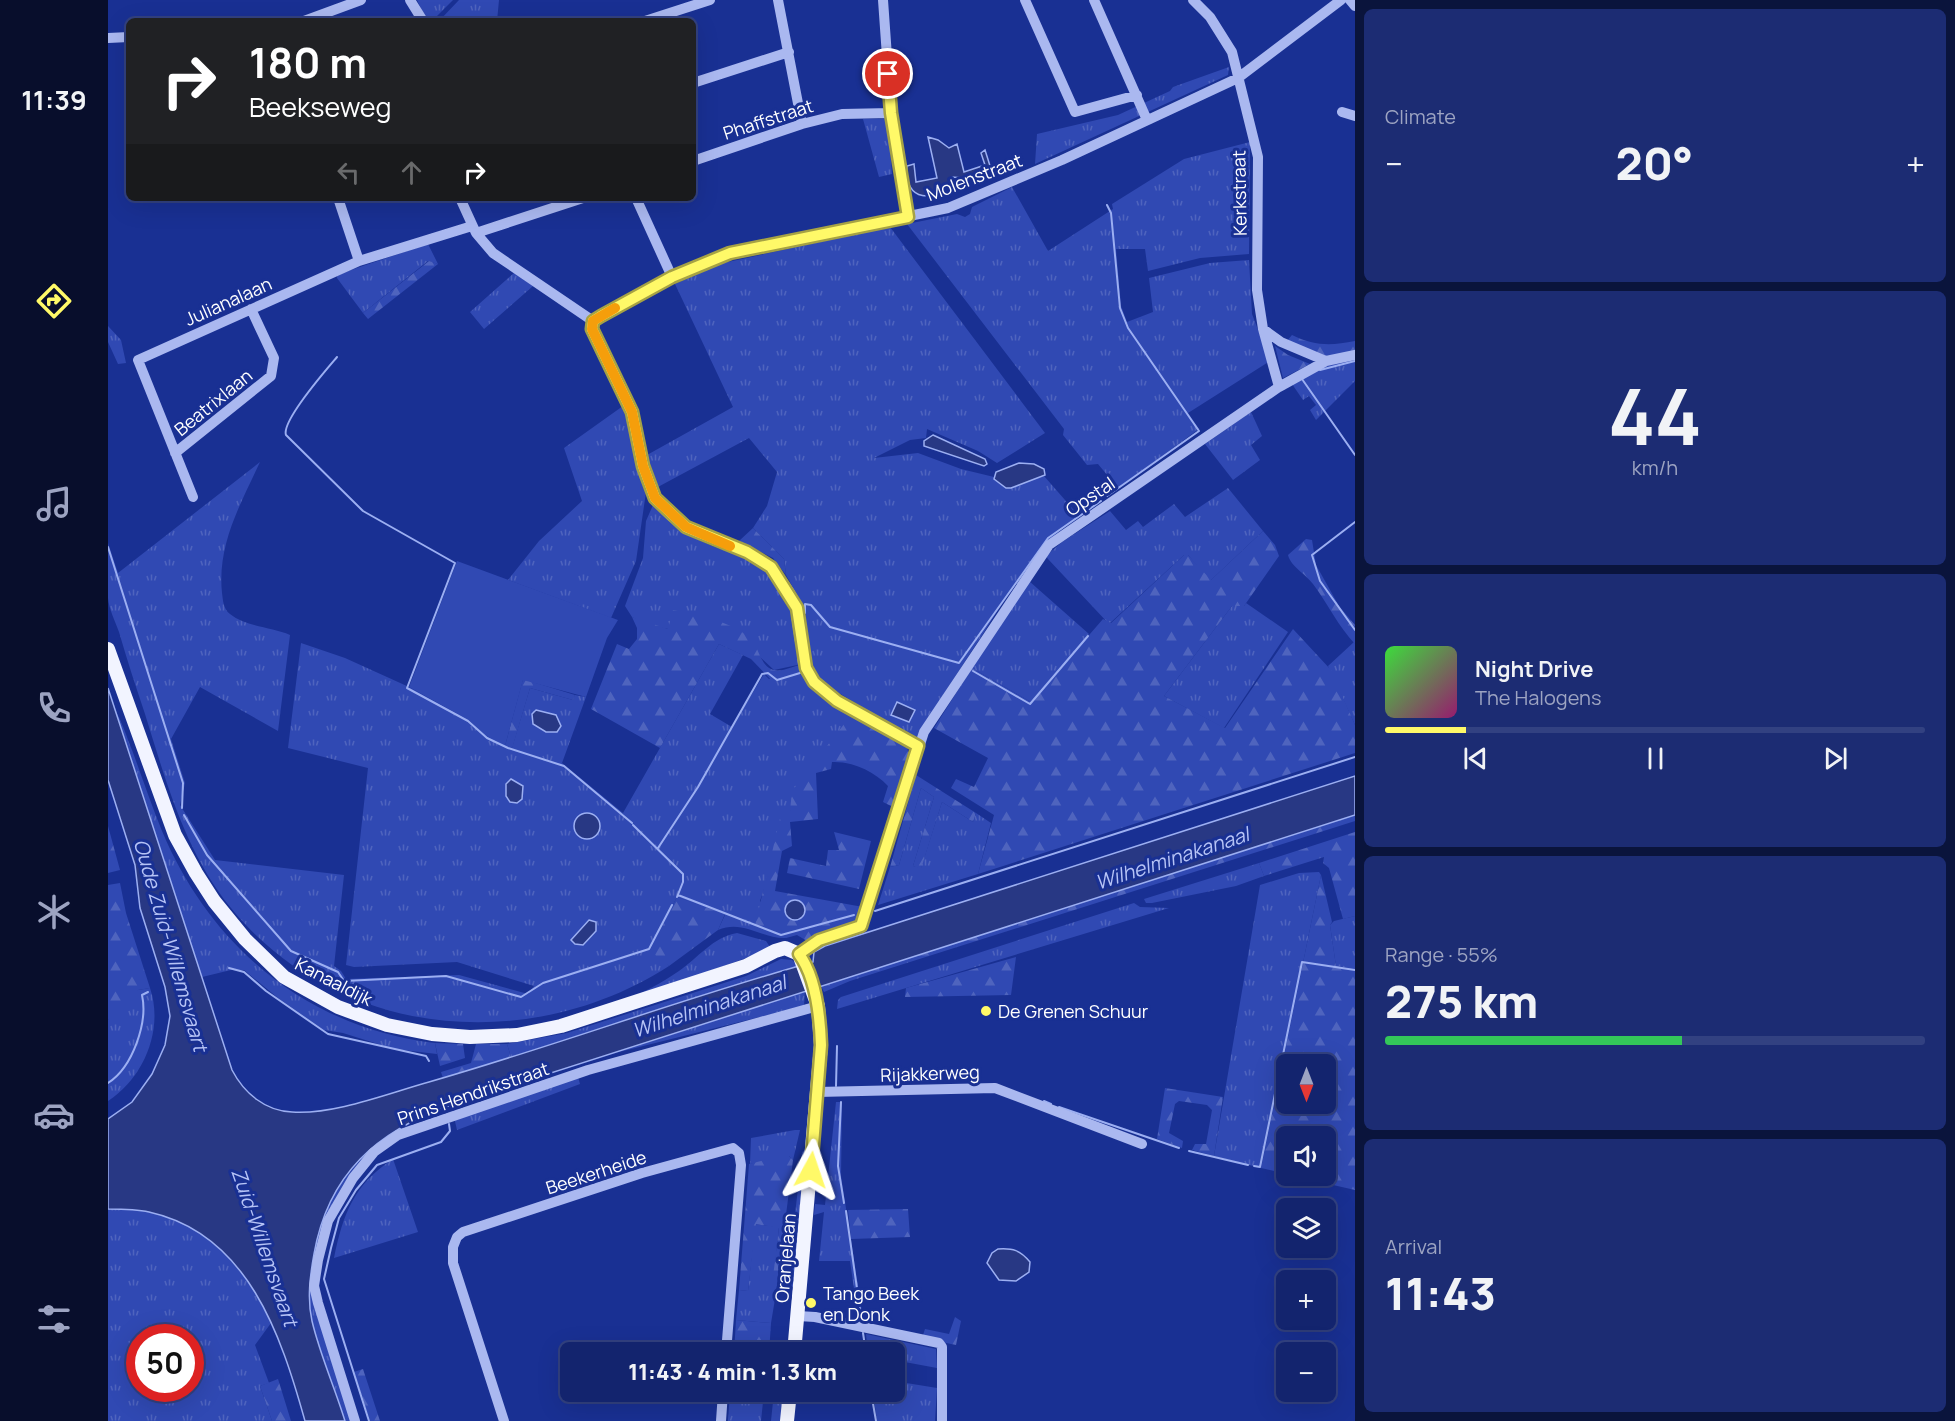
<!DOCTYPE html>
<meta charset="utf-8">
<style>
:root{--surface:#13246e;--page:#1c2c73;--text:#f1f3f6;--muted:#9da4c2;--line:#324181;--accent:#fff968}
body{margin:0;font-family:Manrope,sans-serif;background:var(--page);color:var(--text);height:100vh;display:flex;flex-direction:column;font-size:22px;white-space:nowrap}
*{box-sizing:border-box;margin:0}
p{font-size:20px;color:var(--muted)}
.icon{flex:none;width:33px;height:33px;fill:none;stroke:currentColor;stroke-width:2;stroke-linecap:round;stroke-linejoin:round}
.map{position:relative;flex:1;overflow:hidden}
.panel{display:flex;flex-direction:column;gap:9px;padding:9px;background:#0a143c;width:600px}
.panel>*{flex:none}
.top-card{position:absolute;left:18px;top:18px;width:570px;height:183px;border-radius:9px;box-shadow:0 6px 24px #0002,0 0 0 2px var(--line);background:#202124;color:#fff;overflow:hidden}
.needle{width:39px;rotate:180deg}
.tools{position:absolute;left:1168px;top:1054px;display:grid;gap:12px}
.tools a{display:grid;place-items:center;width:60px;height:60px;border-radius:9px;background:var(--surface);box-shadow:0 6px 24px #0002,0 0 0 2px var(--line);font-size:30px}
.speed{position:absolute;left:18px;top:1324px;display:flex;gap:12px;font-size:30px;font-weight:700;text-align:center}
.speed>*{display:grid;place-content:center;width:78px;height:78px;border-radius:50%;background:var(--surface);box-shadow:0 6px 24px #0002,0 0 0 2px var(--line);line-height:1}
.speed .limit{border:9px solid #d22;background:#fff;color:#111}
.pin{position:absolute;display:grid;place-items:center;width:51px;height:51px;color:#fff;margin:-26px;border:3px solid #fff;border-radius:50%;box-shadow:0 2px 6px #0007}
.me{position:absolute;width:66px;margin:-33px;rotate:5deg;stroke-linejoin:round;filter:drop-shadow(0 0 4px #0008)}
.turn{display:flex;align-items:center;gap:21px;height:126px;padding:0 24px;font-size:27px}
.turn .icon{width:78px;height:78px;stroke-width:2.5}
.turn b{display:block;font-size:42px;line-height:51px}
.lanes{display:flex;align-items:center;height:57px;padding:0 24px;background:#0003;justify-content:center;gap:30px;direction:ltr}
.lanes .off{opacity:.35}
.big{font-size:45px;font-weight:800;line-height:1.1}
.panel .tile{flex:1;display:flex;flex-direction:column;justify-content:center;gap:9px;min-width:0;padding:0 21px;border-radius:9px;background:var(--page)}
.panel .dial{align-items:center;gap:0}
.dial b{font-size:78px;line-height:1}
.song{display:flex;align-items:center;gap:18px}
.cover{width:72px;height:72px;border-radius:9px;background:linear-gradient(135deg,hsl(120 70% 55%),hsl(320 70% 35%))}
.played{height:6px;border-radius:3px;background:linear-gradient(90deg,var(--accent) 15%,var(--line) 15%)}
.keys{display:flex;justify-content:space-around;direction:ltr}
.heat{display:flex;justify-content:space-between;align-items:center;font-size:33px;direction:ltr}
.charge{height:9px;border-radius:4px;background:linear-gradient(90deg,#34c759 55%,var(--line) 0)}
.trip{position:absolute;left:452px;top:1342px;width:345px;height:60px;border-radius:9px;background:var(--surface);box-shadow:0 6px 24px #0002,0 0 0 2px var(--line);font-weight:800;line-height:60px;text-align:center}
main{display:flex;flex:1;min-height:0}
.dock{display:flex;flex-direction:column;width:108px;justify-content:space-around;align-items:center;background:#080e2c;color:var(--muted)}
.dock .icon{width:42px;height:42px}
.dock .active{color:var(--accent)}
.dock b{font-size:27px;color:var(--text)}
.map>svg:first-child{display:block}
</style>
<main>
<nav class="dock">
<b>11:39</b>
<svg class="icon active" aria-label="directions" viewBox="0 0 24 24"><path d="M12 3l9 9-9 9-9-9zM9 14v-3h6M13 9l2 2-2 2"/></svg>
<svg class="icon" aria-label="music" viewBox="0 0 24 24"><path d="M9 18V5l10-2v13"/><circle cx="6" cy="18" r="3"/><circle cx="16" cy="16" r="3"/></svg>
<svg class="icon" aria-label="phone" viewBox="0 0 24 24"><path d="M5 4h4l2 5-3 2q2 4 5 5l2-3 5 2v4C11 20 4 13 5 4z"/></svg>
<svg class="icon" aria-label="climate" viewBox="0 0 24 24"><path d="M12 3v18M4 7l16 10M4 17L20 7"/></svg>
<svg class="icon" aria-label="car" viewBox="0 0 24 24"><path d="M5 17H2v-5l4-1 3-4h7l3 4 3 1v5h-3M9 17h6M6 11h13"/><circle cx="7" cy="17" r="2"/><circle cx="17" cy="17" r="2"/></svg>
<svg class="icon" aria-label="filters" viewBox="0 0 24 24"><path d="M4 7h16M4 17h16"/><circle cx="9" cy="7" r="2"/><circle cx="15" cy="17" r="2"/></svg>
</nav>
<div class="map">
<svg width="1247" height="1421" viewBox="0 0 1247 1421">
<defs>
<pattern id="grass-tufts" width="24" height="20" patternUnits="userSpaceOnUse" patternTransform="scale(1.5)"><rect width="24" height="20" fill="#3049b3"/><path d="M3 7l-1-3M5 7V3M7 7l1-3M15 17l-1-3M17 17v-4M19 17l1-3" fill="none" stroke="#4f64be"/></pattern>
<pattern id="forest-firs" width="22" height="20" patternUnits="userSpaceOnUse" patternTransform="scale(1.5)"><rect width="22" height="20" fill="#3049b3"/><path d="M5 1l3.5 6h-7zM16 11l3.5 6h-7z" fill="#4f64be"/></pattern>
</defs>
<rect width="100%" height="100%" fill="#193093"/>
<path fill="url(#grass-tufts)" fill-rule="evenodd" d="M309,0h36l-21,21h-5z
M351,0h40l-2,21h-58z
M1121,67l-1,8 -193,89 2,-30 81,-19 52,-24 3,-4z
M755,119h25l4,55 -13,3z
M1142,142l-1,112 -49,4 -52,13 -3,-22h-29l5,57 6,16 26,-10 -4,-34 61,-15 39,-3 3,54 18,47 -82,52 11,16 -81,59 -20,-24 -11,1 -24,-30 1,-6 -157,-205 50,-10 8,3 5,-3 2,-7 40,-20 36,64 65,-42 -1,-5 72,-45z
M782,227l155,206 -48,30 -19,-12 -51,-22 -1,9 -16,2 -36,18 44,-5 43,16 33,8 12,11 38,-12 35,40c-44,29 -69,75 -96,118 -23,35 -46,69 -66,106l-98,-59 -6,-15 -13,-66 -14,-25 -2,-16 -31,-31 14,-22 10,-34 -28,-34 -93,50 -9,-33 86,-48 -58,-123 48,-21z
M320,244l10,20 -10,-3 -65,52 -26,-35v-2l11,-5z
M406,273l19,13 -49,43 -14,-17z
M0,326l13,14 5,23 -8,1 -10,-22z
M1247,359v22l-39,39 -6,-10 6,-5 -7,-9 -6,4 -11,-16 29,-17z
M515,406l23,86 -10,69 -25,57 -103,-38 31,-39 43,-40 -18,-53z
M1143,412l11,24 -11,9 9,15 -27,20 -28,-36z
M152,462c-20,43 -43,83 -38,131 1,7 1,16 8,21 16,13 42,13 60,21l-12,96 -78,-44 -29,52 14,44 -5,22 35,55 129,15 -10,91 7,5 5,8 113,-4 69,19 6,-8 -77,-24 -103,5 -8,-2 22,-197 -80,-20 13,-105 44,15 64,29 61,34 13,13 29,14 18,-60 43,12 2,-5 11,2 -24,66 61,50 96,-169 24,11 -33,59 22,13 32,-53 5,5 35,-6 15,22 33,19 -62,97 -30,90 26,37c-24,1 -43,-19 -68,-8l7,-15 -48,-18 -26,50 18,19c-140,90 -331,73 -438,-58 -46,-56 -65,-127 -86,-194 -9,-27 -18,-54 -26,-82 -4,-11 -10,-23 -11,-34 0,-18 0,-37 0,-55l10,30z
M1120,488l35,43 -53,50 -22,-26h-4l-75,69 -61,-65 -2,-3 16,-14 48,-31 16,19 12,-9 5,6 31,-23 11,13z
M545,505c15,14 30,27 48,36 39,19 71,14 90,64 7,17 8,40 11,59l-28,6 -14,-13 -5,-10 -106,-22 -17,-8 -7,-11 18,-48 3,-37z
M921,581l60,53 -58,68 -59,-34z
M1138,603l42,29 -64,96 -60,-32 68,-90h12z
M1246,642l1,2v81l-27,-59z
M8,712c7,12 11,26 16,38 10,27 19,54 30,81 49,117 147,197 273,212l2,11 -43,-5 -51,-16 -19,-3 -46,-32 -34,-28h-13l-29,7z
M813,788l13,9 -21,69 8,2 21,-66 31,20 3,-9 15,10 -13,51 -100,31 12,-38 9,-2z
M1151,863l5,13 -28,10 -84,17h-6l-2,-4z
M1211,872l2,3 -60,293 -47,-12 46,-271 39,-12z
M1026,903l6,4 29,1 -332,101 1,-9 3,-3z
M1247,916v53l-19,-3 -6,-41 4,-4z
M629,933l29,8 4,6 -10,6 -135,48c18,-9 37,-18 54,-30 19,-13 34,-34 58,-38z
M673,959l11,1 6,6 -287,91 -4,-13 60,-11 179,-57z
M42,988c14,41 -6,90 -42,113v-81l30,-30z
M697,991l-1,15 -185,46z
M470,1077l2,7 -123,46 -3,-13z
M728,1102h6l-1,74 23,149 -5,-1 -9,-63h-31l5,-49 -10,3 1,-11 10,1z
M301,1121l-50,41 -16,23 -19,35 -11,49 41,152h-9c-10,-33 -25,-66 -33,-100 -18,-81 29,-160 97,-200z
M687,1130h5l-7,30 -4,-4 -39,8 1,-26z
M697,1150l2,1 -11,136h-9l15,-135z
M285,1159l25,73 -84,26c9,-44 20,-74 59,-99z
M0,1209c13,0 28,-1 41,3 58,13 99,58 122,111l-16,22 14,38 -9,3 12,35h-164zM32,1338h50v51h-50z
M647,1224l24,3 -7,66h4l-5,30 -35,-3 3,-30 9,1z
M758,1334l70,15 1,19 -43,-8v-7h-26z
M786,1381l43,7 -2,33h-58l-4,-29h21z
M622,1392h34l-3,29h-33z
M666,1392h11l-4,29h-10z"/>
<path fill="url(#forest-firs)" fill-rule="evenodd" d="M321,261l9,3 -70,55 -5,-6z
M1184,335c22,11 39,11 63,6v11l-37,5 -32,-15z
M1167,346l13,9 22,9 -27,14z
M645,528l31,31 2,16 -13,-17 -34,-17z
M1155,531l12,14 4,11 -35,50h-12l-68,90 61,32 68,-99 38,41 24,55v28l-377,121 16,-59 -43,-27 5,-9 18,8 14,-29 -54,-30 38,-60 59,34 72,-83 8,4 73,-68h4l23,25z
M1198,539l6,1 4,25 23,41 16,19v19c-17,-18 -27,-40 -42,-60 -7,-10 -22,-17 -25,-29z
M565,610c25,6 55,10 76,27 10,8 10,29 25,33 8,2 21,-4 28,-6l2,9 -32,8 -21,-22 -32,-15 -59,104 -69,-39 26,-65 12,5 8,-10v-11l-5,-11 36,12z
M415,679l52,16 -2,5 -43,-12 -18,61 -7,-3z
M744,714l55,32 2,11 -16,50 -10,-5 5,-16c-14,-15 -36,-25 -56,-24l-1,7 -15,4 2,46 -28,3 2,24 -10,5 -7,40 88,16 -5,15 -51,19 -10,-6 -11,3 -31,-13 27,-115 8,1 2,-20zM685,900l12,10 -2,7 -6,3 -8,-3 -1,-14z
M808,775l60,38 -3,9 -31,-20 -21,67 -8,-3 21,-69 -13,-9 -22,77 -9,2z
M1247,815v6l-505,160 -26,11 -3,-6z
M0,826l12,44 -12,3z
M726,832l37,9 -12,48 -72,-16 3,-15 36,8 2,-16h11z
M1247,832v84l-12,3 -14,-51 -6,-5 1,-6 -60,19 -5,-13z
M1213,875l11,47 -2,3 6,41 19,3v221l-61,-14h32v-39h-39v37l-26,-6zM1179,1065h39v39h-39z
M12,883l6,30 24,75 -12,2 -3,13 -27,17v-135z
M569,897l48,17 -7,16 -49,36 -13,-10 -5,-9z
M908,957l-5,38 -106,2 1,-9z
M327,1043l28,1 2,14 -25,8z
M368,1044h31l4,13 -68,21 -2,-6 30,-9z
M1057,1088l58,9 -9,59 -22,-6 3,-6h11l6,-34 -5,-5 -28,-4 -4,3 -6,29 14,8 -1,7 -25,-9z
M674,1156h7l4,4 -17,133h-5l8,-65 -23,-4 -8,67 -9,-1 10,-126z
M800,1209l2,28 -59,2 -3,-29z
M847,1317l6,4 -5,24 -34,-7 3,-9 24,5z
M628,1320l35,3 -2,30h-35z
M255,1369l17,52h-10l-16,-49z
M170,1379l13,42h-19l-12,-35z"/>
<path fill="#3049b3" d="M349,561l161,59 -11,18 -21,59 -63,-17 -18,66 -22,-12 -13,-13 -61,-34z"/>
<path fill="#283884" stroke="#9caff2" stroke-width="1.5" d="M820,137l10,3 11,8 8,-4 7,28 21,-7 -4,-12 4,-3 6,19 -16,10 -23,-2c-15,28 -49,25 -45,-11l7,-2 2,18 21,-4z
M825,435l52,24 2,5 -3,2 -60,-20v-5z
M911,463l15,1 10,5 1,6 -34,13h-5l-12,-9 2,-7z
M0,688l124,382c12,23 33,41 60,42 42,3 97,-19 137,-30 129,-37 255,-84 384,-120l1,-10 11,-6 530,-170v39l-904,290c-74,26 -123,69 -137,149 -4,22 -7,45 -2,67 8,34 23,67 33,100h-40c-24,-86 -57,-187 -156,-209 -13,-3 -28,-3 -41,-3v-90l24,-17 20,-28 13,-29 5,-29 -5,-29 -25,-79 -5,-43 -27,-85z
M789,702l18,8 -6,12 -18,-7z
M428,710l20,5 5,11 -4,6h-11l-13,-8 -1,-10z
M403,779l12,7 -1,13 -5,4 -7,-1 -4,-6v-12z
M466 826a13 13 0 1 1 26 0a13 13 0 1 1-26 0Z
M677 910a10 10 0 1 1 20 0a10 10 0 1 1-20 0Z
M481,920l7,2v9l-13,14 -8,-1 -4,-4z
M890,1249c15,-1 22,1 32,13l-1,10 -13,9 -17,-1 -12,-17 5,-10z"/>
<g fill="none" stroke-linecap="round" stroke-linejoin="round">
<path stroke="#9caff2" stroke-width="2" d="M229,357c-11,13 -56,64 -51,78l77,76 92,52 -48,125 61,33 19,17 21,10 56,18 68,57
M1212,370l35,-9
M1194,379l53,76
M999,496l92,-65 -71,-103 -8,-20 -9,-95 -4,-8
M1247,522l-43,33 8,26 35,49
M0,547l75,236 -1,25
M697,613v-9l6,1 19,22 129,36 89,-125 53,-37
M684,615l4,27
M690,657l1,7
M865,671l57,33 58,-68
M76,815l23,40 84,96 47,21 6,9 -2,4
M525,825l50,49v8l-6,15
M550,848l40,-61 64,-113 6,-1 9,7 23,-7
M570,895l103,40 73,-20
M767,911l480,-154
M121,968l15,4 22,19 62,43 98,22 3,5
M236,981l102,-5 75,21 22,-14 106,-34 23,-44
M0,1083c25,-16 40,-61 34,-88l6,-3
M728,1086l1,-40
M936,1101l7,3
M733,1102l-3,64 6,37
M951,1107l120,41
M1081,1151l59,14
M1146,1166l6,1 42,-205 53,8
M738,1211l16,113
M755,1333l3,20
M763,1392l5,29
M261,1421l-45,-142 7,-31 8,-30 17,-28 21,-25 64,-23 9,-11 -1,-7"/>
<path stroke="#aab8f0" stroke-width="10" d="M302,0l13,21
M670,0l24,124
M775,0l8,113 17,104
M917,0l50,112 62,-17
M986,0l53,120
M1085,0l17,17 22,35 26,105 -1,133 6,39 16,58
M1242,0l5,6
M196,21l57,-21
M537,21l65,-21
M0,38l21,-1
M585,83l96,-31
M1234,112l13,4
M585,161l109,-37 40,-10 49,-1
M230,198l21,63
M352,198l16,35 17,20 100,68
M528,198l36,79
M368,233l107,-35
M485,321l79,-44 58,-24 218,-45 114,-48 176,-82 103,-78
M485,321v12c14,25 28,51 38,78 10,28 7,61 24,87 30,46 83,37 115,69 10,10 23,27 27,41 6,24 1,54 17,74 19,24 77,49 104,64
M1155,329l18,13 45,19
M67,453l96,-77 3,-18 -23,-49
M85,497l-55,-137 221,-99 113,-35
M691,954l20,-14 42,-14 63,-194 125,-187 230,-158 47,-26 29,-6
M709,1092l178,-4 147,56
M690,1316l17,1 124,26 3,4v74
M247,1421l-37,-118 -4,-17 4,-26 10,-39 25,-43 21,-26 24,-17 190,-65 230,-64
M396,1421l-51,-158v-16l4,-10 6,-5 179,-59 91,-25 6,5 2,12 -15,188
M613,1421l2,-29"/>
<path stroke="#f2f4ff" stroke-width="14" d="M0,649l67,186 21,38 18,28 31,38 39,38 54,30 49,18 45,9 38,3 47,-2 44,-9 185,-60 29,-15 10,-3 14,6 19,52 3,39 -27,308
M679,1421l3,-29"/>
</g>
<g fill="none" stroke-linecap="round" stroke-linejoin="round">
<defs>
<path id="route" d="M703,1170l10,-125c-1,-29 -5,-68 -22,-91l20,-14 42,-14 57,-180 -81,-45 -23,-19 -8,-14 -9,-60 -26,-41 -24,-15 -61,-25 -31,-29 -12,-32 -11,-54 -40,-83 1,-8 8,-5 71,-39 58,-24 178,-36 -17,-104 -3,-39"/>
</defs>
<use href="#route" stroke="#a6a244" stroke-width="15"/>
<use href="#route" stroke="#fff968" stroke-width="10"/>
<path stroke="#f59e0b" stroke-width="10" d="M507,308l-22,13 -1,8 40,83 11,54 12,32 31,29 44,19"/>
</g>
<g fill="#fff968" stroke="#193093" stroke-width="2">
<circle cx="878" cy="1011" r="6"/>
<circle cx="703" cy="1303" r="6"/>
</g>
<g text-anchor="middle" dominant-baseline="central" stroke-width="6" stroke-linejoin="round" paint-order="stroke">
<g font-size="18" fill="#fff" stroke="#193093">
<text transform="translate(660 119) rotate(-18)">Phaffstraat</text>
<text transform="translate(866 177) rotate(-21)">Molenstraat</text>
<text transform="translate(1131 193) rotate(-91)">Kerkstraat</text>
<text transform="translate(120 301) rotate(-24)">Julianalaan</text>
<text transform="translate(105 402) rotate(-39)">Beatrixlaan</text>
<text transform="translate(982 496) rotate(-34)">Opstal</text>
<text transform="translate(226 981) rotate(27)">Kanaaldijk</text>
<text transform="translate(822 1073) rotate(-2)">Rijakkerweg</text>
<text transform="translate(365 1093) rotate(-19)">Prins Hendrikstraat</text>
<text transform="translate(488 1172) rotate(-18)">Beekerheide</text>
<text transform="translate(677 1258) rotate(-85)">Oranjelaan</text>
</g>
<g font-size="18" fill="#fff" stroke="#193093" text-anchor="start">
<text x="890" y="1011">De Grenen Schuur</text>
<text x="715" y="1293">Tango Beek<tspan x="715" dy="21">en Donk</tspan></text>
</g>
<g font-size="20" font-style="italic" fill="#b6c3f6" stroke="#193093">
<text transform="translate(1064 858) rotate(-18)">Wilhelminakanaal</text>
<text transform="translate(63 945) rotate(74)">Oude Zuid-Willemsvaart</text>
<text transform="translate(601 1006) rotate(-18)">Wilhelminakanaal</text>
<text transform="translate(157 1247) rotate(71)">Zuid-Willemsvaart</text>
</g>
</g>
</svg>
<div class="tools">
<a><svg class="needle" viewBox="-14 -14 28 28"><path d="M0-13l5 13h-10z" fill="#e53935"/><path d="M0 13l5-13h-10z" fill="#9da4c2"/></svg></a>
<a><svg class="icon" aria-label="sound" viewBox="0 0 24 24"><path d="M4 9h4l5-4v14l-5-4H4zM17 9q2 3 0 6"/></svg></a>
<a><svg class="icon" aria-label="layers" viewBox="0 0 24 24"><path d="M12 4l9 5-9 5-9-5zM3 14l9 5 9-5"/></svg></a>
<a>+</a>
<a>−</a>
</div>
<div class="speed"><div class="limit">50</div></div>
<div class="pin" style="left:780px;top:74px;background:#d93025"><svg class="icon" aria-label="arrive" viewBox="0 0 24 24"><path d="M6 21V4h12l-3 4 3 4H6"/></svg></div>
<svg class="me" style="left:703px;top:1170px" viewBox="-20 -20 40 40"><path d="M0-17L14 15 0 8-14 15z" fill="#fff968" stroke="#fff" stroke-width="4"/></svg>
<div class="trip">11:43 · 4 min · 1.3 km</div>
<div class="top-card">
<div class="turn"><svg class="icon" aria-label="right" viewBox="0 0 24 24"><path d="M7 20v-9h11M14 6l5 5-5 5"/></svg><div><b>180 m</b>Beekseweg</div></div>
<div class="lanes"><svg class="icon off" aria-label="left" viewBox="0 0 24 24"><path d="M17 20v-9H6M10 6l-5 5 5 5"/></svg><svg class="icon off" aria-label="ahead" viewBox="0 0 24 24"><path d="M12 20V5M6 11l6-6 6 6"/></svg><svg class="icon" aria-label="right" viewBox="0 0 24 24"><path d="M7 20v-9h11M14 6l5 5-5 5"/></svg></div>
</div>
</div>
<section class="panel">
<div class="tile"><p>Climate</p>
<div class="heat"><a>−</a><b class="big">20°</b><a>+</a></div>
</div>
<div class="tile dial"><b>44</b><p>km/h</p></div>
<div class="tile">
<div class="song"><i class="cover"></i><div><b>Night Drive</b><p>The Halogens</p></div></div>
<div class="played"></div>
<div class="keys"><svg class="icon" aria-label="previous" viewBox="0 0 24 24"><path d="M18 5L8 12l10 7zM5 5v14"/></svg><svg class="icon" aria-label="pause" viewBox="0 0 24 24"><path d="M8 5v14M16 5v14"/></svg><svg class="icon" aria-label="next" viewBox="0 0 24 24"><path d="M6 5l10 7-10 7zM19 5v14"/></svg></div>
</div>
<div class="tile"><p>Range · 55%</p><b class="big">275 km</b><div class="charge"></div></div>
<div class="tile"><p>Arrival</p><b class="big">11:43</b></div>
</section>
</main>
